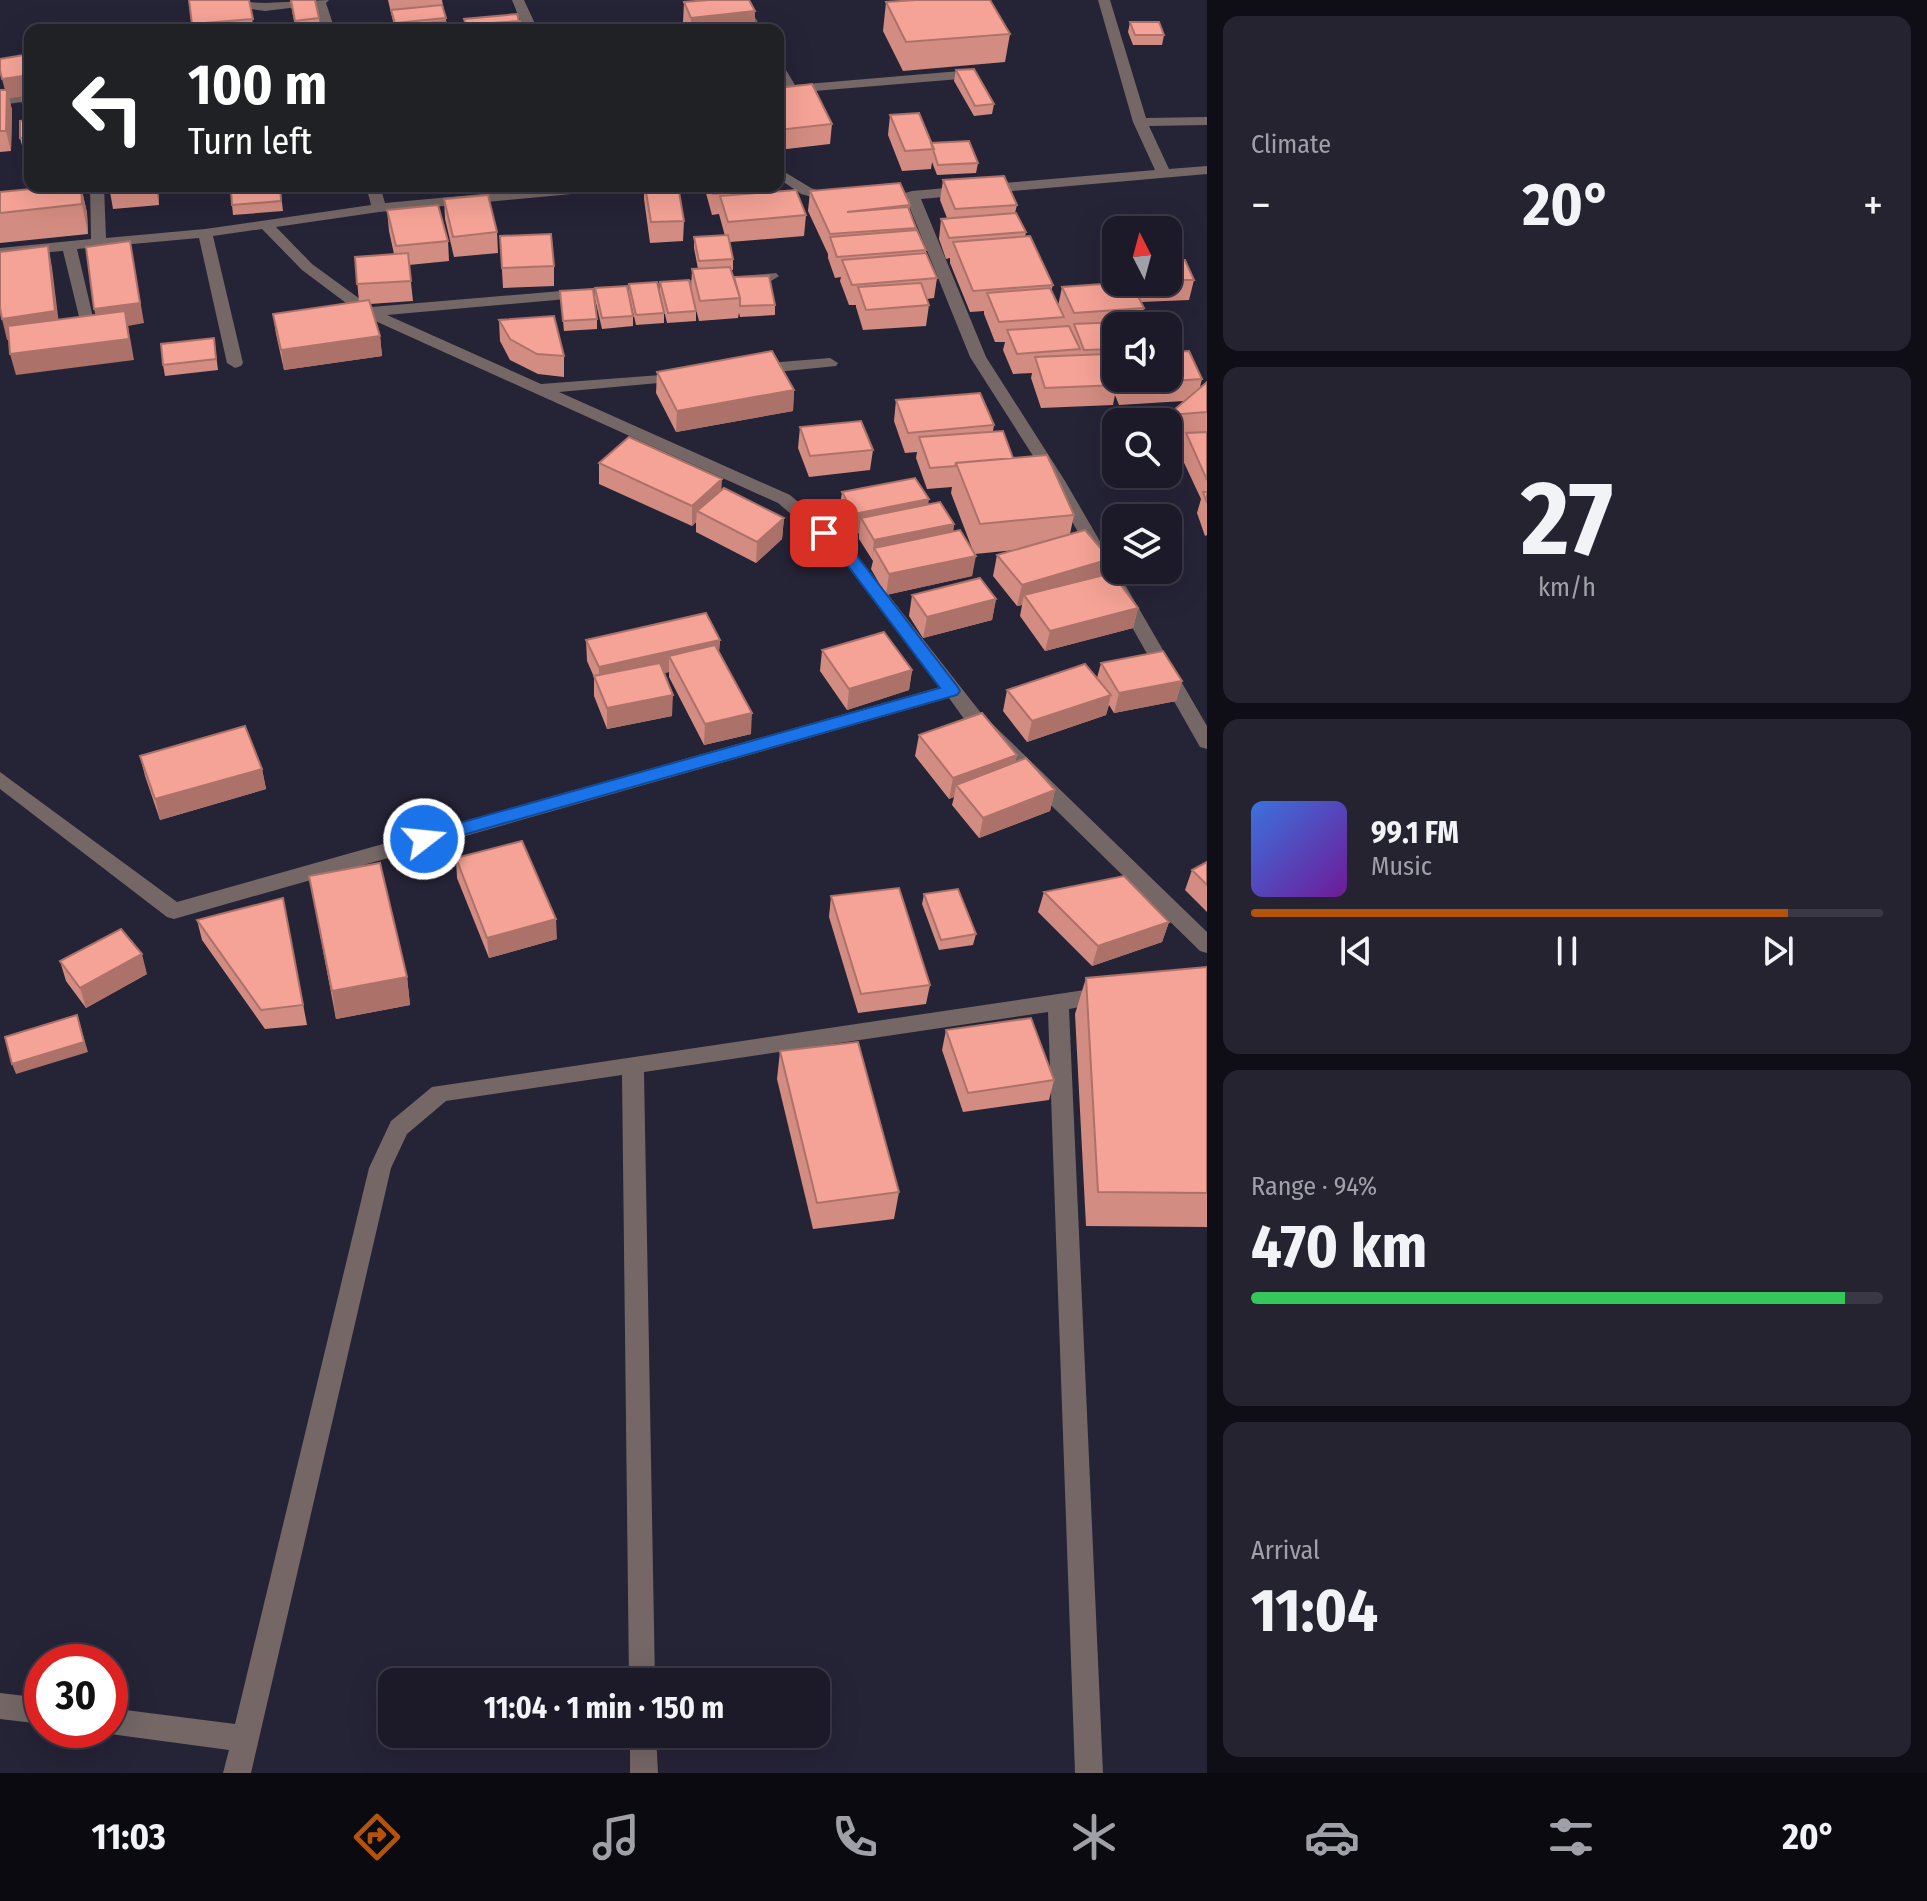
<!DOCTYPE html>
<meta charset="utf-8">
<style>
:root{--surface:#1c1a28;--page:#252330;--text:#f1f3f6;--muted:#a0a1a8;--line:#3a3845;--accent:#b45309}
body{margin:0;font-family:"Fira Sans Condensed",sans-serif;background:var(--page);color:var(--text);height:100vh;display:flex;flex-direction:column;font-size:30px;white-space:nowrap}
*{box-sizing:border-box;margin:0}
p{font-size:26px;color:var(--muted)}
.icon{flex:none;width:44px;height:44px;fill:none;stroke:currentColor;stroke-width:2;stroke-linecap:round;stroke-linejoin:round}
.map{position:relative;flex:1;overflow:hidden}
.panel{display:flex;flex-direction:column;gap:16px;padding:16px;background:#0f0e16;width:720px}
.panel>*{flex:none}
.banner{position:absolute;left:24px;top:24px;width:760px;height:168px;border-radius:16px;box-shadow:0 8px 32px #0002,0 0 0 2px var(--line);background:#202124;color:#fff;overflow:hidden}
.needle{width:52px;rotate:354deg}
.controls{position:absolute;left:1102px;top:216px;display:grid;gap:16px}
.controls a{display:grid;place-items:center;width:80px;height:80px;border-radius:16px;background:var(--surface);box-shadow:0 8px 32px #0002,0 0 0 2px var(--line);font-size:40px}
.speed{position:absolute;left:24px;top:1644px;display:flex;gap:16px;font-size:40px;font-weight:700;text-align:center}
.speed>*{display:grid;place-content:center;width:104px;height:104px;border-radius:50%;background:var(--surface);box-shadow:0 8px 32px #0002,0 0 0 2px var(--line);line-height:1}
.speed .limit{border:12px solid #d22;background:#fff;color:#111}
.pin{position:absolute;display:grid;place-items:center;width:68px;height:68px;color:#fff;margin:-34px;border-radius:16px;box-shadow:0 4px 12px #0006}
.me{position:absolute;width:88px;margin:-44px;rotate:74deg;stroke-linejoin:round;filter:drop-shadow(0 0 6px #0008)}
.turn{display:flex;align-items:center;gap:28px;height:168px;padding:0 32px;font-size:36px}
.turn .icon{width:104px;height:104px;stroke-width:2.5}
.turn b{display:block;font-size:56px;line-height:68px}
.big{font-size:60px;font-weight:700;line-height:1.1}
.panel .widget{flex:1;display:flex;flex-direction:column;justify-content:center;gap:12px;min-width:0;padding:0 28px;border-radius:16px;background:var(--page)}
.panel .dial{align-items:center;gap:0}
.dial b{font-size:104px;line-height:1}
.song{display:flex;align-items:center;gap:24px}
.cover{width:96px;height:96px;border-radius:12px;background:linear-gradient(135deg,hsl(220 70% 55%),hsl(280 70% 35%))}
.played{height:8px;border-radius:4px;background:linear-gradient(90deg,var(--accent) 85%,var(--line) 85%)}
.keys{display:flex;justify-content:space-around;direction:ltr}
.heat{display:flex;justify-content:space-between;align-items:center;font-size:44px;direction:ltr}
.charge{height:12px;border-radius:6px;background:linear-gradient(90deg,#34c759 94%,var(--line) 0)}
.trip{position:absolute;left:378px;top:1668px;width:452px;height:80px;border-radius:16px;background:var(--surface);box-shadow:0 8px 32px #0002,0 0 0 2px var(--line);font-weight:700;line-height:80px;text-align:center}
.menu{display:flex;height:128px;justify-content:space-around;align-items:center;background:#0b0a10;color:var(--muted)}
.menu .icon{width:56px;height:56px}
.menu .on{color:var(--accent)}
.menu b{font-size:36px;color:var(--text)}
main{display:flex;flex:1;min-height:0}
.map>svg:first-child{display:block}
</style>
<main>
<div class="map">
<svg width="1207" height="1773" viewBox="0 0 1207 1773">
<rect width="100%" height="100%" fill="#252336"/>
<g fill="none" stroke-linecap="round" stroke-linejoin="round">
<path fill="#746766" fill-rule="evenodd" d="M206,0l59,3 64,-3 -3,3 9,27h-14l-7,-25 -49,6 -53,-7z
M512,0h12l14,30h-14z
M732,0h12l19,30h-14z
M1098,0h12l36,118 61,-1v8l-58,1 20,43 38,-3v8l-286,25 65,158 79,124 142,245v23l-7,-2 -151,-266 -79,-124 -63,-156h-9l-7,-4 21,-6 243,-21 -22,-48z
M778,64l5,1 12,20 165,-14 7,4 -7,4 -182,15v-8h4l-4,-7z
M30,93v8l-30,4v-8z
M778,168l33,20 31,11 -7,4 -34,-9 -23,-16z
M90,186h14l2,52 99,-9 166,-24 -5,-19h14l5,17 183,-17h53l-7,4 -235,22 -103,15 36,37 59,43 405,-34 3,3 -8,5 -384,34 154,69 146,-11 2,3 -8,5 -122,11 231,103 60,51 131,167 226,219v21l-7,-2 -233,-228 -18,-25 -775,221 -7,-2 -167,-128v-17l177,130 763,-215 -102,-133 -60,-51 -416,-188 -60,-45 -40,-41 -49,7 30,127 -2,3 -6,2 -8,-5 -28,-125 -122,11 20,85 -3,3h-10l-21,-86 -63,5v-8l91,-9z
M830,358l8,5 -2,3 -79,8 -8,-5 8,-5z
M1105,987l7,2 3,6 -3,6 -43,8 34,764h-28l-27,-761 -404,60 11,610h-26l-7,-607 -176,26 -39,33 -16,34 -140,605h-28l6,-23 -119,-16 -9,-4h9v-22l125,16 134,-556 22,-47 41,-34z
M0,1693l42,5v26l-42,-5z
M630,1734h26l2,39h-28z"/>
</g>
<path fill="#d38c81" d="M189,0h60l5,30h-62z
M290,0l29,18 1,10 -17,2 -8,-4z
M388,0h54l6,30h-53z
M684,2l71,9 -1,19h-67l-4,-8z
M886,2l124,32 -5,28 -102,9 -20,-40z
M1130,22l34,13 -2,10h-29l-5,-13z
M30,54v41l-21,3 3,12 -1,41 -11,1v-62h5z
M956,70l38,34 -2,10 -18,2 -20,-35z
M778,88l54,36 -2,20 -52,6z
M30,97v51l-7,1 -3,-11 6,-18z
M890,115l41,28 47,20 -2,10 -39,2 -5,-13 -1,7 -29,2 -14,-36z
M943,180l74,25 -2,8 11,19 -1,5 28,48 -2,6 7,15 4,-19 60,-4v-1h46v-22l26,20 -5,20 -48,2 3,6 -3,13 -25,5v52l86,1 -2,8 7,-5v153l-2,1 -8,-23 4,-14 -21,-45 3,-11 -15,1v-22h-2l2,-7 16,-14 -65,4 -4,-10 -2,10 -72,3 -10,-30 1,-5 -19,1 -10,-24 2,-8h-10l-11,-28v-3l-14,1 -20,-49v-5l-4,1 -7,-20 2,-20 6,-1 -7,-18z
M81,186l6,27 1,21 -88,9v-51z
M109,186h49l1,19 -46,4z
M280,186l3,25 -50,4 -1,-10z
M644,186h34l6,35 -1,20 -33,2 -6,-44z
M704,186h67l1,6 34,23 -2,21 -74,6 3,17v11h-2l3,9 41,26v10l-35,2 -1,-4 -1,5 -39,3 -8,-31 1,-21h6l-4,-21v-11l31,-1 -6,-22 -7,1z
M810,191l100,14 -1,6 7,17v3l10,19v3l11,25 -3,20 -7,1 2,6 -3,21 -63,4 -7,-23v-2h-7l-9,-24 1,-4 -6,1 -7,-20v-4l-20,-43z
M444,199l53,33 1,21 -44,4 -9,-38z
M387,210l61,31 1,20 -40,4 4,36 -43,3 10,32 2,20 -98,14 -8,-36 -3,-20 86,-12 -4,-45 39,-3 -5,-23z
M500,236l54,30v20l-51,2z
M660,282l36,29v10l-29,2 -7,-30z
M629,284l35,29v10l-28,2 -7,-30z
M595,288l38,28v10l-31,3 -7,-30z
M560,291l37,28v10l-33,2z
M499,320l65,36v21l-26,-3 -28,-14 -10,-19z
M214,338l4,32 -53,6 -2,-11z
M657,372l137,18 -1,21 -117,21 -20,-39z
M896,400l98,25 -1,6 20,27 61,57 -4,19 68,74 -5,20 -88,23 -25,-35 2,-11 -5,1 -24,-30 4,-21 18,-5 -40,4 -3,22 -86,19 -15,-26 2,-8 -14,-22v-6l-7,2 -13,-22 3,-21 86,13 26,19 -1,8 20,19 -22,-58 1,-6 -25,2 -11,-31 1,-6 -12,1 -11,-32z
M800,427l73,23 -3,20 -61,7 -11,-29z
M599,463l122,27 63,28 -2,21 -26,24 -60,-31v-10l-4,4 -93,-42z
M912,595l84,4 -4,21 -69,18 -14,-22z
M586,640h134l-1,12 32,82 -47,11 -35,-68v-5l-5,1 8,43 -65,13 -13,-33v-19l-7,-16z
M822,650l90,20 -3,20 -62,20 -27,-39z
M1101,663l81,18 -6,20 -62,12 -5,-8 -3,10 -79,27 -24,-31 4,-21 90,-12z
M919,735l98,20 -2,7 40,28 -5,21 -71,27 -27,-33 2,-8 -5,2 -34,-43z
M140,756l122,13 4,20 -106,31 -15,-44z
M456,858l101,81 -68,19 -32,-80z
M1207,862v50l-22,-22 7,-20z
M309,876l98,101 3,28 -74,14z
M1044,892l125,30 -7,20 -70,24 -54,-54z
M924,894l52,40 -3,11 -34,5 -17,-46z
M831,896l99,89 -4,19 -68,9 -29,-96z
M283,898l24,127 -42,4 -63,-89 -5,-20z
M60,961l87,13 -61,34 -20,-27z
M1207,967v260l-121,-1 -11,-212 11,-36z
M946,1030l108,50 -5,20 -86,12 -21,-62z
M780,1051l119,141 -5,27 -81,10 -36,-150z"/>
<path fill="#ac7269" d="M755,11l-1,19h-63v-12z
M30,75v20l-21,3 3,12 -1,41 -5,-20 1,-33 -5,-19z
M81,186l6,27 1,21 -6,-30z
M155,186h3l1,19z
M130,241l14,82 -16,3 6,34 -118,15 -6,-21 89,-24 -5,-21z
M48,246l4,21 8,65 -53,8 -5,-21z
M380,336l2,20 -98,14 -3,-20z
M794,390l-1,21 -117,21 1,-21z
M722,479l-1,21 -24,11 -1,11 -4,4v-20z
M929,499l-3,21 -65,-2 -2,15 -7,2 2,-21z
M784,518l-2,21 -26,24 1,-21z
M954,524l-3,21 -77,3 -2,13 2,-21z
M976,556l-4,20 -86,19 3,-21z
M1110,559l-5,21 -81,15 -2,10 -5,1 5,-21z
M996,599l-4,21 -69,18 4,-21z
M1138,608l-5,20 -88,23 5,-20z
M720,640l-2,21 -49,-5v16l-70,16v-21z
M912,670l-3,20 -62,20 2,-21z
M1182,681l-6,20 -62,12 5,-20z
M673,695l-1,21 -65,13v-21z
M1111,695l-5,20 -79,27 5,-21z
M752,713l-1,21 -47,11 1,-21z
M1017,755l-5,21 -56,9 -2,12 -5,2 4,-21z
M262,769l4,20 -106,31 -5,-21z
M1055,790l-5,21 -71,27 4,-20z
M556,919l1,20 -68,19 -2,-20z
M1169,922l-7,20 -70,24 6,-20z
M142,954l5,20 -61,34 -6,-20z
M407,977l3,28 -74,14 -4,-28z
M77,1015l11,37 -72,22 -4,-10z"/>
<path fill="#f5a396" stroke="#ac7269" stroke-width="2" d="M189,0h60l4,19 -61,5z
M291,0h24l4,18 -24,3z
M709,0h40l6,11 -64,7 -7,-16z
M916,0h74l20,34 -104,8 -20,-40z
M442,5l4,13 -51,5 -4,-13z
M517,14l2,7 -53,4 -2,-6z
M445,21l3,9h-51l-1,-4z
M520,21l2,9h-58l-1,-5z
M1130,22h29l5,13h-29z
M240,25l2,5h-50z
M301,25l1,5h-39z
M388,28v2h-22z
M30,54v21l-28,4 -2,-9v-11z
M974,69l20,35 -19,2 -19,-36z
M812,84l20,40 -54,6v-42z
M0,90h7l-1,41h-6z
M30,97v18l-5,1 -3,-18z
M919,113l15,36 -29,2 -15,-36z
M30,120v17l-10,1v-17z
M969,141l9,22 -40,2 -7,-22z
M1004,176l13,29 -62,4 -12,-29z
M900,183l10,22 -63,7 61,-5 8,21 -86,6 -20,-43z
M62,186h19l1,18 -82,9v-21z
M109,186h34l-34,3z
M280,186l1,15 -49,4 -1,-15z
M645,186h33l6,35 -33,1z
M710,186h61l1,4 -59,4z
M796,190l10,25 -78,7 -8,-26z
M488,195l9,37 -44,5 -9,-38z
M438,205l10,36 -52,5 -9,-36z
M1016,213l10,19 -77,6 -8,-19z
M917,230l9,20 -89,7 -7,-20z
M551,234l3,32 -52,2 -2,-32z
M728,235l5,24 -34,2 -5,-24z
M1030,236l23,49 -80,6 -20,-49z
M130,241l10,62 -46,6 -8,-62z
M48,246l7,65 -53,8 -2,-11v-56z
M408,253l3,28 -54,3 -2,-27z
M926,253l11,25 -85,7 -10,-25z
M1168,260h17l9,20h-26z
M730,267l10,31 -40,3 -8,-32z
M769,276l6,29 -35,1v-8l-6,-21z
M689,280l7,31 -28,2 -8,-31z
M657,282l7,31 -28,2 -7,-31z
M1131,282l13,26 -70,5 -12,-26z
M921,283l8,22 -63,5 -8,-23z
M627,286l6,30 -31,2 -7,-30z
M1050,288l14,29 -65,5 -12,-29z
M593,289l4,30 -34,2 -3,-30z
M369,300l11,36 -99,14 -8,-36z
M125,311l4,28 -119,15 -2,-28z
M554,316l10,40 -27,-2 -27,-15 -11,-19z
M1145,321l2,5h-31v23l-32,1 -10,-26z
M1069,326l11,23 -63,5 -10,-24z
M214,338l2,21 -53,6 -2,-21z
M772,351l22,39 -117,21 -20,-39z
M1189,351l13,28 -78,5 -2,-6h46v-26z
M1106,354l12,31 -73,3 -10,-31z
M1112,355h4v10z
M1207,382v30l-39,3z
M980,393l14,32 -86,8 -12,-33z
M861,421l12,29 -63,6 -10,-29z
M1003,431l10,27 -57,5 -1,3 -25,2 -11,-31z
M1207,432v48l-21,-47z
M629,437l93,42 -30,27 -93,-43z
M1047,455l27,60 -94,9 -24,-61z
M915,478l14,21 -75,15 -12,-22z
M724,488l60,30 -27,24 -60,-31z
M1203,492h4v11z
M940,502l14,22 -80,16 -13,-22z
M960,530l16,26 -87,18 -15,-26z
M1085,530l25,29 -88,26 -25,-30z
M1112,573l26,35 -88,23 -26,-36z
M980,578l16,21 -69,18 -15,-22z
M706,613l14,27 -121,27 -13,-27z
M884,632l28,38 -63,19 -27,-39z
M715,645l37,68 -47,11 -36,-68z
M1163,651l19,30 -63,12 -18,-30z
M660,663l13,32 -66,13 -13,-32z
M1085,664l26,31 -79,26 -25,-31z
M982,713l35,42 -64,23 -34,-43z
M245,726l17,43 -107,30 -15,-43z
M1026,758l29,32 -72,28 -27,-33z
M522,841l34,78 -69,19 -31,-80z
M1207,862v23l-15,-15z
M380,863l27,114 -75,14 -23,-115z
M1124,876l45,46 -71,24 -54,-54z
M899,888l31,97 -69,9 -30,-98z
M958,889l18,45 -35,6 -17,-46z
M283,898l20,107 -42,5 -64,-90z
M121,929l21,25 -62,34 -20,-27z
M1207,967v226l-109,-1 -12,-214z
M77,1015l7,27 -72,22 -7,-27z
M1031,1018l23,62 -86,13 -22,-63z
M858,1042l41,150 -82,11 -37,-152z"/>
<path fill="#1a73e8" stroke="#114b97" stroke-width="2" d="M824,528l26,19 107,139 3,5 -3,4 -533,151 -7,-2 -2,-5 2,-4 7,-2 516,-145 -101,-134 -20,-17v-7z"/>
</svg>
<div class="controls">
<a><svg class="needle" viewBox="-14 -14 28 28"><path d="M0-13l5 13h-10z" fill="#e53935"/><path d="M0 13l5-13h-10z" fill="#a0a1a8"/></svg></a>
<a><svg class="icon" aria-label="sound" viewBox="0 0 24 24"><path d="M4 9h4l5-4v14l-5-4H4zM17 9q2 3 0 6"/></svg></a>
<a><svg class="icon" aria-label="search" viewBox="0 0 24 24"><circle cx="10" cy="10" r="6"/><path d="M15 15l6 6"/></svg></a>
<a><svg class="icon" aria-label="layers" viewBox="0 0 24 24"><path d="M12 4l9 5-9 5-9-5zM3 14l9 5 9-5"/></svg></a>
</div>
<div class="speed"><div class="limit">30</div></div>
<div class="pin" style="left:824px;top:533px;background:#d93025"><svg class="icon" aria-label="arrive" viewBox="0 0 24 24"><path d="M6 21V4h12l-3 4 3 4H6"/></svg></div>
<svg class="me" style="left:424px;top:839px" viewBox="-20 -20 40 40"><circle r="17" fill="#1a73e8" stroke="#fff" stroke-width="3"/><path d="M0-11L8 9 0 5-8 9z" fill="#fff"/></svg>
<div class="trip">11:04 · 1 min · 150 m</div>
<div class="banner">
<div class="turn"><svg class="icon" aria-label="left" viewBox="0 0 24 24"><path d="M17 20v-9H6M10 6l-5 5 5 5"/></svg><div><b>100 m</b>Turn left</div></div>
</div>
</div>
<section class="panel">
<div class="widget"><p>Climate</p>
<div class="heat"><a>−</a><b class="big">20°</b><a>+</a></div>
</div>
<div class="widget dial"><b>27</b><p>km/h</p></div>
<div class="widget">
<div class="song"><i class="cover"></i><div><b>99.1 FM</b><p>Music</p></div></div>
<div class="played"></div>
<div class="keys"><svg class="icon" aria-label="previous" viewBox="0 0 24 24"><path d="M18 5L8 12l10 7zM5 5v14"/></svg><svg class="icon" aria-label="pause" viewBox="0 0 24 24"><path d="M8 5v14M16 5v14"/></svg><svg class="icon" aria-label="next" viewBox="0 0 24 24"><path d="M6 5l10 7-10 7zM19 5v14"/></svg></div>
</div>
<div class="widget"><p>Range · 94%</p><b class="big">470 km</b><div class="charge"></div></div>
<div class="widget"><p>Arrival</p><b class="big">11:04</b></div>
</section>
</main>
<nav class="menu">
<b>11:03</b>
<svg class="icon on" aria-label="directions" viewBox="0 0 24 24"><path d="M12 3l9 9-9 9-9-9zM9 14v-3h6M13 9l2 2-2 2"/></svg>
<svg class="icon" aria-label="music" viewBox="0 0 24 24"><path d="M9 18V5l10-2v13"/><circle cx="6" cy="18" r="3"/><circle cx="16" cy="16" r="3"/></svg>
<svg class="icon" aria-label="phone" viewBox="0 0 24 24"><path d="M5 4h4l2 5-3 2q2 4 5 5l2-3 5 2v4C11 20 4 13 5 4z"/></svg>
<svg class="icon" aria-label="climate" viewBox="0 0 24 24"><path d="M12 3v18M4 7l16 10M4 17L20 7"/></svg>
<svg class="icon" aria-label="car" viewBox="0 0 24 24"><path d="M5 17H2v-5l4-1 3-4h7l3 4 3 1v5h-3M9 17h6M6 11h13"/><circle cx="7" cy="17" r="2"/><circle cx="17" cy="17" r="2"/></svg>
<svg class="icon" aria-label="filters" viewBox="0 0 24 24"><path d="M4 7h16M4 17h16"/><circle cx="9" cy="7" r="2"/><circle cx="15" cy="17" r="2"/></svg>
<b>20°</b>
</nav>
